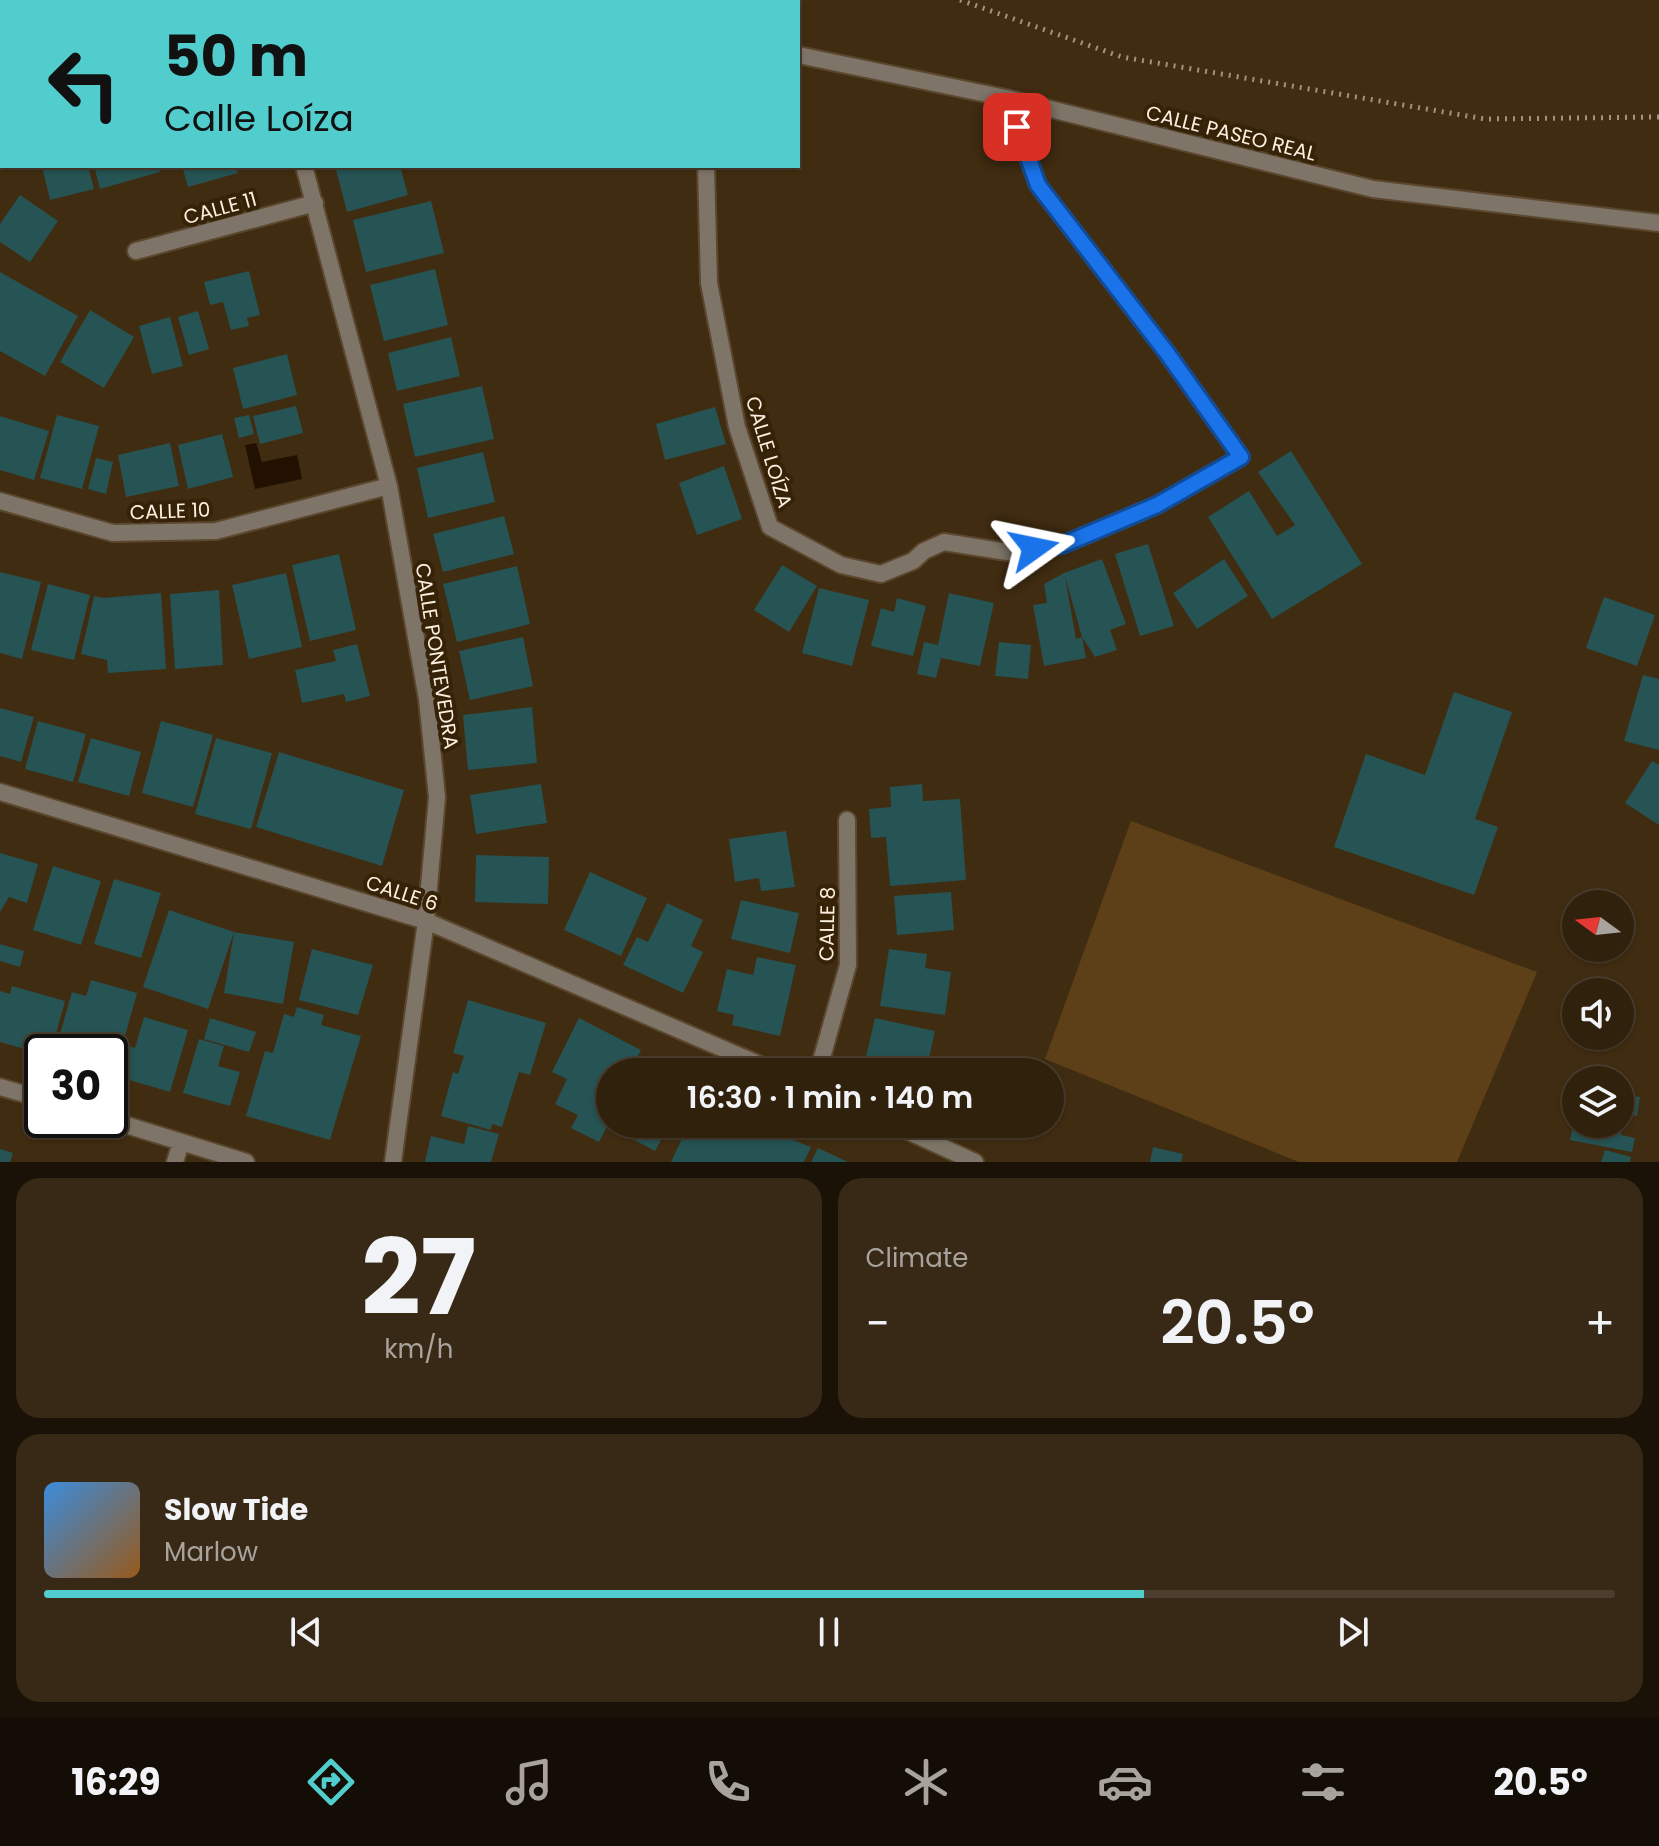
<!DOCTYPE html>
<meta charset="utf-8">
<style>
:root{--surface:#30210d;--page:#382916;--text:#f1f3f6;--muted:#a8a39d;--line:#4b3e2e;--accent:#52cdcd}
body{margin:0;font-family:Poppins,sans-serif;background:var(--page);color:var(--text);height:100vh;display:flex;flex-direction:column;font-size:30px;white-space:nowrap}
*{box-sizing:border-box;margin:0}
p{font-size:26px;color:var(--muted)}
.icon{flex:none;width:44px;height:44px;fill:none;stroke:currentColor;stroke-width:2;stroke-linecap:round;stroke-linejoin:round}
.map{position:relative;height:1162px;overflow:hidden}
.panel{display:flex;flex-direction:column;gap:16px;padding:16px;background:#1a1207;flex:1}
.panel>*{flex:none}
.hud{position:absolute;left:0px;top:0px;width:800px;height:168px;box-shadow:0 2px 6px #0004,0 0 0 2px var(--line);background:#52cdcd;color:#111;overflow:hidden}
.needle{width:52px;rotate:285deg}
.buttons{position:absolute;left:1562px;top:890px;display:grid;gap:16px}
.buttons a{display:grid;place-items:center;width:72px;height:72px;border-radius:50%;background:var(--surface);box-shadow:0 2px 6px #0004,0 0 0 2px var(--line);font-size:40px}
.speed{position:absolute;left:24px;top:1034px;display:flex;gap:16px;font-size:40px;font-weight:700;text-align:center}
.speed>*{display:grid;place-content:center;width:104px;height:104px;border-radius:50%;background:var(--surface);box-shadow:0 2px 6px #0004,0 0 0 2px var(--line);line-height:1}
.speed .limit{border:4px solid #111;border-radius:12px;background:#fff;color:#111}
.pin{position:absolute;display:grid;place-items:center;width:68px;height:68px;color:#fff;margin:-34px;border-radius:16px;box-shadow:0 4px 12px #0006}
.me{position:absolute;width:88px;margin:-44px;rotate:78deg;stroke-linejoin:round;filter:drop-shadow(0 0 6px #0008)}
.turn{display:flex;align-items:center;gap:28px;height:168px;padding:0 32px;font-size:36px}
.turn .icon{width:104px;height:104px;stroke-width:2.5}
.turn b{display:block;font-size:56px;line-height:68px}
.big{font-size:60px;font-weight:600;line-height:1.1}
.panel .widget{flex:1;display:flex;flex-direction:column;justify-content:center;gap:12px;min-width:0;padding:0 28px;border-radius:24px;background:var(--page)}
.panel .dial{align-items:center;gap:0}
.dial b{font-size:104px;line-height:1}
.song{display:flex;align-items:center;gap:24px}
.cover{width:96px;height:96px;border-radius:12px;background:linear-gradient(135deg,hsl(210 70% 55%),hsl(30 70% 35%))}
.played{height:8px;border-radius:4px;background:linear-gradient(90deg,var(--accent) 70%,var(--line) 70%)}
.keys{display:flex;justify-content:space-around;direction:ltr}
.heat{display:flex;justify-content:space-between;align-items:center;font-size:44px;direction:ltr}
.panel .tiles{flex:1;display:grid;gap:16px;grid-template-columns:1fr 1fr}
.widget:last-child{grid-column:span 2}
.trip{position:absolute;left:596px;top:1058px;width:468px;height:80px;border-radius:40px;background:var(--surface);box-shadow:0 2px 6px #0004,0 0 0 2px var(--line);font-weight:600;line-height:80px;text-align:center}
.tabs{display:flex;height:128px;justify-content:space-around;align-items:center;background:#130d05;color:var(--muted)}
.tabs .icon{width:56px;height:56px}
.tabs .active{color:var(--accent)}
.tabs b{font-size:36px;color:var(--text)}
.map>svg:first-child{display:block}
</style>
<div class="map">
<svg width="1659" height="1162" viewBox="0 0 1659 1162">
<rect width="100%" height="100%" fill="#402c11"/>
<path fill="#5d4017" d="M1131,821l406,151 -80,190h-158l-254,-103z"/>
<path fill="#221000" d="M256,443l6,19 35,-7 5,24 -47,10 -10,-44z"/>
<path fill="#265353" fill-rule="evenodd" d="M42,166h46l6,23 -44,11z
M94,166h64l2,6 -60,17z
M182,166h53l3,7 -50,14z
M335,166h65l8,29 -61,17z
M20,195l38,26 -28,41 -30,-20v-18z
M431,201l13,52 -78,19 -13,-52z
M435,269l13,56 -64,16 -14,-56z
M249,271l11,44 -13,3 2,8 -18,4 -8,-28 -13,3 -6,-23z
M0,272l78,44 -33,60 -45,-25z
M90,310l44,27 -30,51 -44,-26z
M198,311l11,38 -20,6 -11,-38z
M170,317l13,49 -31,8 -13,-48z
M451,337l9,39 -63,15 -9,-38z
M287,354l10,41 -54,14 -10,-41z
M482,386l12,53 -79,18 -12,-53z
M296,406l7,27 -43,11 -7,-28z
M715,407l11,37 -61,16 -9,-36z
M57,415l42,11 -17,63 -42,-11z
M249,415l5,19 -15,4 -5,-20z
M0,416l49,15 -15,49 -34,-10z
M222,434l11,43 -45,12 -10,-44z
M170,443l9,43 -53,11 -8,-42z
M1291,451l71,113 -90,55 -64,-102 41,-26 28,45 18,-11 -37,-53z
M483,452l12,50 -67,16 -11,-50z
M96,458l17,4 -7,32 -18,-5z
M724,466l18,53 -45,16 -18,-52z
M504,516l10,38 -71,18 -10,-38z
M1148,544l26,82 -34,10 -25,-82z
M339,554l17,76 -46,11 -18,-76z
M1102,559l24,65 -16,6 7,20 -22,7 -13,-20 4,21 -42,8 -11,-61 14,-2 -3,-19 20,-11zM1065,576l17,61 -6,2z
M1224,559l24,37 -51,33 -24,-36z
M782,565l35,21 -28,46 -35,-22z
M517,566l13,58 -73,18 -14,-58z
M0,572l41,10 -19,77 -22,-6z
M286,573l16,74 -53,12 -17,-74z
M48,584l42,11 -16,65 -43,-10z
M819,588l50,12 -17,66 -50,-13z
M219,590l4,75 -48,4 -5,-75z
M161,593l5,76 -58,4 -1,-13 -26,-6 13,-58 9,2z
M949,593l45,10 -14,63 -39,-8 -5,20 -19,-4 7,-32 14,3z
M1604,597l51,18 -18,51 -51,-18z
M897,598l29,8 -13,50 -42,-10 10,-38 13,4z
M523,637l10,49 -63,14 -11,-49z
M999,642l32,3 -3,34 -33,-3z
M357,644l13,52 -24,6 -2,-8 -42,9 -7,-33 41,-9 -3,-11z
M1643,675l16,4v71l-35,-9z
M1454,692l58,20 -37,107 23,8 -24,68 -140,-48 32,-93 59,21z
M532,707l5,56 -69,7 -5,-55z
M0,708l34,9 -13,45 -21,-6z
M38,721l48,13 -13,48 -48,-13z
M161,721l52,14 -20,72 -51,-14z
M91,738l50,14 -12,44 -51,-14z
M216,738l56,15 -21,76 -56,-15z
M279,752l125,38 -22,76 -126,-39z
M1652,761l7,4v60l-34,-22z
M541,784l6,39 -71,11 -6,-39z
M922,784l1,17 37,-2 6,81 -76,6 -4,-49 -15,1 -2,-29 22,-2 -1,-20z
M786,831l9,56 -34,4 -2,-13 -24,4 -6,-43z
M0,853l38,11 -11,39 -18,-6 -9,15z
M476,855l73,2 -1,47 -73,-2z
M53,866l48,15 -20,64 -48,-15z
M590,872l57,26 -26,58 -57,-26z
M114,879l47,14 -20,65 -47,-14z
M951,892l3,38 -57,5 -3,-39z
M741,900l58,13 -9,40 -59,-14z
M667,903l36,17 -12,26 12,6 -20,41 -60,-28 14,-28 11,5z
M169,910l65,22 -26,77 -65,-22z
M234,932l60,10 -11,62 -59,-11z
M0,944l24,7 -4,16 -20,-6z
M312,949l61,16 -15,50 -59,-15z
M889,949l38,5 -2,14 26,4 -6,43 -65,-9z
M757,957l39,8 -16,71 -48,-11 2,-10 -17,-4 10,-42 26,6z
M91,980l46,13 -22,79 -5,-1v-19h-55l17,-60 14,4z
M12,986l53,15 -14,51h-9v2l-42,-12v-51l10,3z
M468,1000l78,23 -16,52 -11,-3 -17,55 -10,-3 -1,6 -50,-14 12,-44 5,2 6,-18 -11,-3z
M297,1007l27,8 -3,10 40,11 -31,104 -84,-24 19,-65 8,2 11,-39 10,3z
M144,1017l44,13 -18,62 -54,-16 9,-31 10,3z
M210,1018l46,14 -7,20 -45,-13z
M579,1018l62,32 -11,22h-20v49l-11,21 -28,-14 7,-13 -23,-11 12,-25 -15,-7z
M875,1018l60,13 -9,41h-28l-34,-7z
M199,1039l25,7 -6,20 22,6 -10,34 -47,-13z
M1620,1093l20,4 -3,19 -12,-3 -4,22 14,3 -3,14 -62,-12 5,-24 1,8h44z
M614,1124h71l-7,13 -12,-6 -11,20 -43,-23z
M689,1124h63l59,23 -7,15h-133z
M468,1126l31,8 -8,28h-66l6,-26 33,8z
M1153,1147l30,7 -2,8h-31z
M818,1148l30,14h-37z
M0,1149l13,4 -3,9h-10z
M1605,1150l26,7 -1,5h-29z"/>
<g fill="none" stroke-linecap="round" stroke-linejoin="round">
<defs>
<path id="minor" d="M258,0l1,2
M16,2l3,-2
M703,2v-2
M0,14l2,-1
M798,55l208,43 367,91 286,34
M304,166l85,320 38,213 10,98 -11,124 -33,241
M706,166l3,117 28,144 33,100 71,38 40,9 32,-13 11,-10 20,-9 63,10 55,-7 95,-40 84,-48 -74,-104 -129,-168 -32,-87
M136,251l179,-48
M0,501l113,32 103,-2 173,-45
M0,792l426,129 351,151
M818,1072l30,-107 -1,-145
M0,1087l42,12
M110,1120l136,42
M892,1124l83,38
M175,1162l6,-20"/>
</defs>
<use href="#minor" stroke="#5a472e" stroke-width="20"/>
<path stroke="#a3937e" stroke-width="5" stroke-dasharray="2 6" stroke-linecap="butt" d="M960,0l162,57 363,62 174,-2"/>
<use href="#minor" stroke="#7e7468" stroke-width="16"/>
</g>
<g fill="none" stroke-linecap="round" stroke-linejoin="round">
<defs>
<path id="route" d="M1017,127l21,58 129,168 74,104 -84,48 -95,40 -28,3"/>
</defs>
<use href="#route" stroke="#114b97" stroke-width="20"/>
<use href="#route" stroke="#1a73e8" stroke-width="14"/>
</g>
<g text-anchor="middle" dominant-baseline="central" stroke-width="8" stroke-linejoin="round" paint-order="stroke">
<g font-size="20" fill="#fdf0e1" stroke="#352207">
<text transform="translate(1231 133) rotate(14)">CALLE PASEO REAL</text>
<text transform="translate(220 208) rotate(-15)">CALLE 11</text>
<text transform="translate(769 452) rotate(73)">CALLE LOÍZA</text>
<text transform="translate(170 511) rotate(-2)">CALLE 10</text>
<text transform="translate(437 656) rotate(81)">CALLE PONTEVEDRA</text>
<text transform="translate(402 893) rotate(18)">CALLE 6</text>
<text transform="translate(827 924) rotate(-89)">CALLE 8</text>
</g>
</g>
</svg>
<div class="buttons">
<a><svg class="needle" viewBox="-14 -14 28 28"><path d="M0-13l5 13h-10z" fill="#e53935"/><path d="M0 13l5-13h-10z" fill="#a8a39d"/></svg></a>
<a><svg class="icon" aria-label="sound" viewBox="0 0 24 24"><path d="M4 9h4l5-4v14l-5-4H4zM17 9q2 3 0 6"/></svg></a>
<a><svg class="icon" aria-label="layers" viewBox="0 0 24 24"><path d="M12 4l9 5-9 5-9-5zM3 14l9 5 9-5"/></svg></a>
</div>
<div class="speed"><div class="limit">30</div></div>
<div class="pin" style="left:1017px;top:127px;background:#d93025"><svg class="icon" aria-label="arrive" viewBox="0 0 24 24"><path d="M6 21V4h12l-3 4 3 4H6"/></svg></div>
<svg class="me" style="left:1034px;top:548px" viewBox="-20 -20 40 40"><path d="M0-17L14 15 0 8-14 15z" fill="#1a73e8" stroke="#fff" stroke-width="4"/></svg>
<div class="trip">16:30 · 1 min · 140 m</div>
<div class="hud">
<div class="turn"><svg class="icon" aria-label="left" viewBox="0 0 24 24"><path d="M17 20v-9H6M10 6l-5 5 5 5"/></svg><div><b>50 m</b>Calle Loíza</div></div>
</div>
</div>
<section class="panel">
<div class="tiles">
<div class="widget dial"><b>27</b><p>km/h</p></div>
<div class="widget"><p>Climate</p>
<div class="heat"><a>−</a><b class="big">20.5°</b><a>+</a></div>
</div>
<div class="widget">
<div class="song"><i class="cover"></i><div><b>Slow Tide</b><p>Marlow</p></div></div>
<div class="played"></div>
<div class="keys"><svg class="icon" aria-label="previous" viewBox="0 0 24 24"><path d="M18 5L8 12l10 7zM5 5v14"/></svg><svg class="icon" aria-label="pause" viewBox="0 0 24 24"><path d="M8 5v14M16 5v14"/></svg><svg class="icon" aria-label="next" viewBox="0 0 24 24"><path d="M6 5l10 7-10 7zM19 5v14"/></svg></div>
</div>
</div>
</section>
<nav class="tabs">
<b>16:29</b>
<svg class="icon active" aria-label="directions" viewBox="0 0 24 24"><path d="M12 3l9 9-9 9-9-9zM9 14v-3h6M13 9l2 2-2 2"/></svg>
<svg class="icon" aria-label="music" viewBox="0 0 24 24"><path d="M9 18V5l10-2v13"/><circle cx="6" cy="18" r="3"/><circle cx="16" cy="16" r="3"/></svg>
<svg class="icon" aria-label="phone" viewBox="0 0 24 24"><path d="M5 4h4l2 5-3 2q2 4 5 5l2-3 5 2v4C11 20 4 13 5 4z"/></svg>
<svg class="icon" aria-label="climate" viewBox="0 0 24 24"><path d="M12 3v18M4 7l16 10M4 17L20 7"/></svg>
<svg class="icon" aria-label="car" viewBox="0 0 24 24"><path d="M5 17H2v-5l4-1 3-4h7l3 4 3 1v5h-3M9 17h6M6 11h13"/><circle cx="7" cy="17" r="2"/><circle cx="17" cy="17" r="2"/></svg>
<svg class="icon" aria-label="filters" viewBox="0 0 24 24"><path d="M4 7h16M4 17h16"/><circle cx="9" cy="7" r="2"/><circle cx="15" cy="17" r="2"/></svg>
<b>20.5°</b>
</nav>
